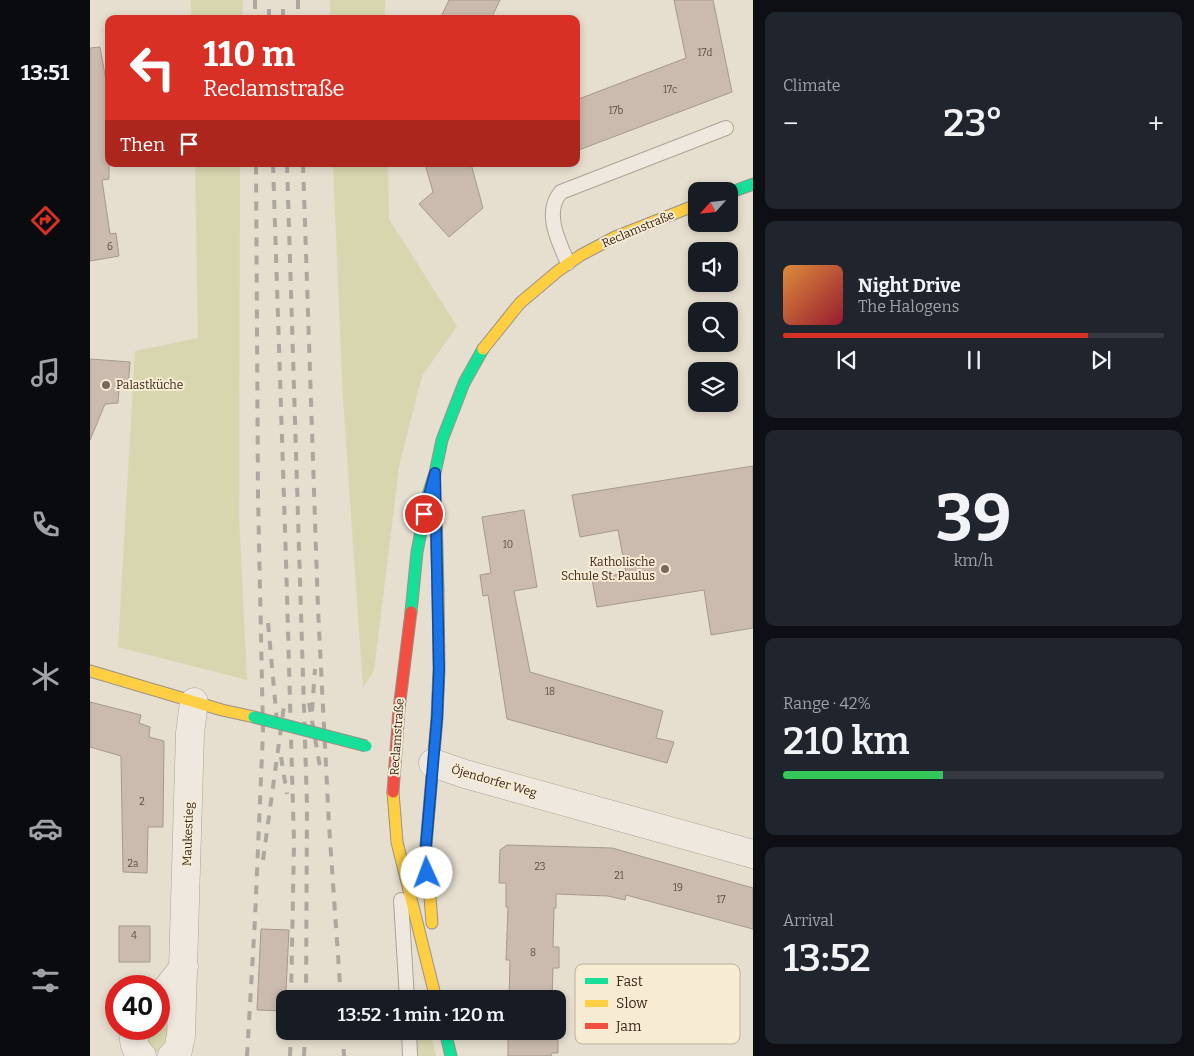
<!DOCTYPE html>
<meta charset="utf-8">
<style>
:root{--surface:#171b24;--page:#20242c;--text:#f1f3f6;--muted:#9ea1a6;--line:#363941;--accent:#d93025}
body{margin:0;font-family:Bitter,serif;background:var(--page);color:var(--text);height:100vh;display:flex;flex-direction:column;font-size:19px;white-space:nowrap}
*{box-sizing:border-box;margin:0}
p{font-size:16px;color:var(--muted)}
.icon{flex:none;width:28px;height:28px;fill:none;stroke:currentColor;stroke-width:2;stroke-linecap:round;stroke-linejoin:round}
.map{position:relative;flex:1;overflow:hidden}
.sheet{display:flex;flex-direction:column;gap:12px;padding:12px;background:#0d0f14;width:441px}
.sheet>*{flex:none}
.hud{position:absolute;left:15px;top:15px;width:475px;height:152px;border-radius:10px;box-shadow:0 2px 8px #0003;background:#d93025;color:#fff;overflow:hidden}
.needle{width:32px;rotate:243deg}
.controls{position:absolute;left:598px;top:182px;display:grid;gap:10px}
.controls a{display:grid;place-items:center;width:50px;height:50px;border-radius:10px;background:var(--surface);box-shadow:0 2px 8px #0003;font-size:25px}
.speed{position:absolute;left:15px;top:975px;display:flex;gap:10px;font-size:25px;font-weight:700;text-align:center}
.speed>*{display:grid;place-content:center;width:65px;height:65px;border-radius:50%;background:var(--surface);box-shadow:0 2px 8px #0003;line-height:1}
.speed .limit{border:8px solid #d22;background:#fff;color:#111}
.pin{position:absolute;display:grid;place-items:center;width:42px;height:42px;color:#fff;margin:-21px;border:2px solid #fff;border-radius:50%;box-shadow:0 1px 5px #0007}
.me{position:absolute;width:55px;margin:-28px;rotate:358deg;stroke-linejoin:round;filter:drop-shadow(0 0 4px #0008)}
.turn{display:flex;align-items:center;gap:18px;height:105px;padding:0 15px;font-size:22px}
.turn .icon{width:65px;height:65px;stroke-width:2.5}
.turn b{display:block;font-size:35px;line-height:42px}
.then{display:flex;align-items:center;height:48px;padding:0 15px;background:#0003;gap:10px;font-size:19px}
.big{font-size:38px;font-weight:600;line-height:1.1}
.sheet .tile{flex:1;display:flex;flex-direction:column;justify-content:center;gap:8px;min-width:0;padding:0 18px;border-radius:10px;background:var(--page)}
.sheet .dial{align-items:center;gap:0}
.dial b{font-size:65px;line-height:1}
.song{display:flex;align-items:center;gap:15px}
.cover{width:60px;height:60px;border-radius:8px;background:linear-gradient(135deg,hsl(30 70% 55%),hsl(350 70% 35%))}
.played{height:5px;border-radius:2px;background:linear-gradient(90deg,var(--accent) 80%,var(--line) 80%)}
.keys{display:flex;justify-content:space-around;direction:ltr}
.heat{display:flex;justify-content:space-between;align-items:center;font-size:28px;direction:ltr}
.charge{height:8px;border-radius:4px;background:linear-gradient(90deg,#34c759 42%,var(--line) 0)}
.trip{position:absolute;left:186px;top:990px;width:290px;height:50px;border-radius:10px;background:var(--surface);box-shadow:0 2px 8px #0003;font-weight:600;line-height:50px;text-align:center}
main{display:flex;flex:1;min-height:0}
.tab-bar{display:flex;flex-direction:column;width:90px;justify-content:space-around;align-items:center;background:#090b0e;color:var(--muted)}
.tab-bar .icon{width:35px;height:35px}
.tab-bar .current{color:var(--accent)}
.tab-bar b{font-size:22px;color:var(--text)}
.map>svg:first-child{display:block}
</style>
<main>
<nav class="tab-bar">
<b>13:51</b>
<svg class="icon current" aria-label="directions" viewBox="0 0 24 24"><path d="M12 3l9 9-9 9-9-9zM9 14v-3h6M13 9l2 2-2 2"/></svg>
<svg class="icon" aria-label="music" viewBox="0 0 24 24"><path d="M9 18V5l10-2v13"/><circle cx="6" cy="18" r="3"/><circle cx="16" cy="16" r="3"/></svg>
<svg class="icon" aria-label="phone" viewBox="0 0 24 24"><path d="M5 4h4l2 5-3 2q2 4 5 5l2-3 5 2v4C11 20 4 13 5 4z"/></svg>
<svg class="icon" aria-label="climate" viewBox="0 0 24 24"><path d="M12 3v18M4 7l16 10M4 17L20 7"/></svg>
<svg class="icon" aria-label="car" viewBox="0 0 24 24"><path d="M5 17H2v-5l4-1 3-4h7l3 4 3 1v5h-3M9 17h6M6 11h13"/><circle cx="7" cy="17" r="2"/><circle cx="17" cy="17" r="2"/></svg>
<svg class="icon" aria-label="filters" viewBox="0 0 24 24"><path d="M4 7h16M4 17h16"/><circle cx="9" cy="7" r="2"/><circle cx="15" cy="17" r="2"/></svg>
</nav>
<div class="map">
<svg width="663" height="1056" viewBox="0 0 663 1056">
<rect width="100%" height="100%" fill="#e6dece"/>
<path fill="#d7d6af" d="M101,0h52l-1,19h-51z
M240,0h55v19h-55z
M105,164h45l-1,352 8,164 -129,-33 17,-296 63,-13z
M243,164h55l1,55 68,107 -35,50 -23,91 -25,204 -11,16 -20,-288z
M77,1011h4l4,5 -12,35 -6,1 -6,-2 -5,-11 4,-10h9v-11z
M325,1031h15l6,25h-19z"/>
<path fill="#cabbae" stroke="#a6998d" d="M359,0h51l-9,19h-51z
M584,0h39l19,92 -156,59v-51l110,-42z
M10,47l9,50v82l-7,1 8,54 6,-1 3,23 -29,5v-213z
M335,164h46l12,44 -34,29 -30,-33 14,-12z
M0,359l40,3 -2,26 -9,1 -1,14 -13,1 -15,36z
M663,466v162l-42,7 -7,-45 -107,17 -5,-28 34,-6 -8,-43 -38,7 -8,-42z
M434,510l13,77 -23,4 16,81 133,39 -7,27 18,4 -7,21 -160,-44 -19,-124 -5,1 -3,-21 11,-2 -9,-56z
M0,702l51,13 -2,8 11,4 -1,10 15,4 -1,86h-15l-1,46 -24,-1 -2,-116 -31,-9z
M417,845l105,3 141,40v41l-127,-34 -1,5 -17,-4 -52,-2v14h-2l-1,39h6v21h-6l-1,31h-43l1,-39h-4l2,-53h-2v-24h-7l1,-33z
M29,926h31v36h-31z
M171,929l28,1 -4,81 -28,-1z
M418,1031l50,1v21h-6l-1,3h-43z"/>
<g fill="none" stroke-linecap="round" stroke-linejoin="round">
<defs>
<path id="lane" d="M478,263c-9,-20 -25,-51 -7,-71l165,-64
M311,900l6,99
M319,1031l1,25"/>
<path id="street" d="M343,763l32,11 288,80
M69,999l25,-32
M46,1029c-4,9 -2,20 6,27
M82,1056l6,-6 3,-14 9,-303 4,-31"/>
<path id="fast" d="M639,193l24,-9
M346,509l2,82
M321,612l6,-60 11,-57 7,-22 7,-33 22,-57 19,-34
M355,1031l6,25"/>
<path id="slow" d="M393,349l37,-46 38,-32 23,-16 34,-18 81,-32
M0,671l132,39 32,7
M303,792l4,50 39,157
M342,923l-6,-78 11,-127 2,-49 -1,-78"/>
<path id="jam" d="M303,792l6,-83 12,-97"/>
</defs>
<use href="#lane" stroke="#aba396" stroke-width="16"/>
<use href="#street" stroke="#aba396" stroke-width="29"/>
<use href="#fast" stroke="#9b9286" stroke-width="13"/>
<use href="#slow" stroke="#9b9286" stroke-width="13"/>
<use href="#jam" stroke="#9b9286" stroke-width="13"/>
<use href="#lane" stroke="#eee8df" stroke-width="14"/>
<use href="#street" stroke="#eee8df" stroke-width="28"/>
<use href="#fast" stroke="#16e098" stroke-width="11"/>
<use href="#slow" stroke="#ffcf43" stroke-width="11"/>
<use href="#jam" stroke="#f24e42" stroke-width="11"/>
<path stroke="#ada89f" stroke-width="4" stroke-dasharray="9 9" stroke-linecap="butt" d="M165,0v19
M208,0v19
M179,9v10
M193,9v10
M183,164l13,396 8,283 -3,156
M197,164l20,641 -1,194
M213,164l15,445 11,216 12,174
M178,623l9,99
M219,703l11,64
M222,711l3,-42
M191,757l6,37
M173,860l21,-154
M253,1031l1,25
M157,1056l8,-137 8,-188 -5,-236 -2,-331
M200,1056l1,-25
M214,1056l1,-25"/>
<defs>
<path id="fast-bridge" d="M164,717l112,29"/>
</defs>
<use href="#fast-bridge" stroke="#9b9286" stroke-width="13" stroke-linecap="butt"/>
<use href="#fast-bridge" stroke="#16e098" stroke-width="11"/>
</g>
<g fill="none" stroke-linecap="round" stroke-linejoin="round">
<defs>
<path id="route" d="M334,514l11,-41 4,196 -2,49 -11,127 1,28"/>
</defs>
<use href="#route" stroke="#114b97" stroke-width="12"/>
<use href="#route" stroke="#1a73e8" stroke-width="9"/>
</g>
<g fill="#76695b" stroke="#f7ebd3" stroke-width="2">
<circle cx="16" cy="385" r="5"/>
<circle cx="575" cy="569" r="5"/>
</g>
<g text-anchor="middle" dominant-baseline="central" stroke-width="4" stroke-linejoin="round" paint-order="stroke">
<g font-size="10" fill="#5e4e41">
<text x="615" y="53">17d</text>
<text x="580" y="90">17c</text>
<text x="526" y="111">17b</text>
<text x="20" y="247">6</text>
<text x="418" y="545">10</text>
<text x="460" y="692">18</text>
<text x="52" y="802">2</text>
<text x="43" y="864">2a</text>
<text x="450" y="867">23</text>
<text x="529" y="876">21</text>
<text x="588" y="888">19</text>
<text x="631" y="900">17</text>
<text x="44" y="936">4</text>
<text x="443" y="953">8</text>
</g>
<g font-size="12" fill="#3a2a1d" stroke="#f7ebd3">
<text transform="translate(548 229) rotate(-23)">Reclamstraße</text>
<text transform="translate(307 737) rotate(-86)">Reclamstraße</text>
<text transform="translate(404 781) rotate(16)">Öjendorfer Weg</text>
<text transform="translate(98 834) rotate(-88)">Maukestieg</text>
</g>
<g font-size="12" fill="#3a2a1d" stroke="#f7ebd3" text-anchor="start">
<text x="26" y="385">Palastküche</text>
<text x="565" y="562" text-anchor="end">Katholische<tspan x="565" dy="14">Schule St. Paulus</tspan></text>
</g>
</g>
<rect x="485" y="964" width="165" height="80" rx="8" fill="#f7ebd3" stroke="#beb19c" stroke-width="1"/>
<rect x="495" y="978" width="23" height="6" fill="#16e098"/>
<rect x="495" y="1000" width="23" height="7" fill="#ffcf43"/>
<rect x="495" y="1023" width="23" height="6" fill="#f24e42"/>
<g font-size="14" fill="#3a2a1d">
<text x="526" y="986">Fast</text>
<text x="526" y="1008">Slow</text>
<text x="526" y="1031">Jam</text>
</g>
</svg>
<div class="controls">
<a><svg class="needle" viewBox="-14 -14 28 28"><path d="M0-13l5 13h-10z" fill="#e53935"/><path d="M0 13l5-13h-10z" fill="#9ea1a6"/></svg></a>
<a><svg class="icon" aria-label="sound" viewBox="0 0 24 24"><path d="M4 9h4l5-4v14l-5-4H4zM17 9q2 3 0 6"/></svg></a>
<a><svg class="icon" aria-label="search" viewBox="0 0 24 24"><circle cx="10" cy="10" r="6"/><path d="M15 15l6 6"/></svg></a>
<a><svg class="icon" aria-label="layers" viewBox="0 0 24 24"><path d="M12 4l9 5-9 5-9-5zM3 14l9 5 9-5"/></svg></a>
</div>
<div class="speed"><div class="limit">40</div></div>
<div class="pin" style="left:334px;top:514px;background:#d93025"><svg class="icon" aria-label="arrive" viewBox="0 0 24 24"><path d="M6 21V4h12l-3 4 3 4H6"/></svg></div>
<svg class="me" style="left:337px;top:873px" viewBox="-20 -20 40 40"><circle r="19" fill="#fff"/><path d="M0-13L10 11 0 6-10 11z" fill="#1a73e8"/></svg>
<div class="trip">13:52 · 1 min · 120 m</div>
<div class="hud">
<div class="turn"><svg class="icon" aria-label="left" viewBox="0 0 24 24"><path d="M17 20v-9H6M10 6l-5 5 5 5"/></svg><div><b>110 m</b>Reclamstraße</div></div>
<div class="then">Then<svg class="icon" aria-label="arrive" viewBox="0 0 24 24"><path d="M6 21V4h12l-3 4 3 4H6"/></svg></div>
</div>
</div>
<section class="sheet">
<div class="tile"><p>Climate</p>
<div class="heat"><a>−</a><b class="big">23°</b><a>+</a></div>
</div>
<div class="tile">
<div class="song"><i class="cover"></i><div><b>Night Drive</b><p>The Halogens</p></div></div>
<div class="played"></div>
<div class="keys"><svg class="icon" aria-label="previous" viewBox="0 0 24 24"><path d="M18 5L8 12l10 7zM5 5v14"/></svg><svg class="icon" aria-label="pause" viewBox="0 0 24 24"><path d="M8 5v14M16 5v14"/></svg><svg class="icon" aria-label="next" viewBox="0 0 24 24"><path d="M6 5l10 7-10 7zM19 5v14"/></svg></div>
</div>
<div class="tile dial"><b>39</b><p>km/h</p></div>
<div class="tile"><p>Range · 42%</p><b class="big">210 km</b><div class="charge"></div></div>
<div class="tile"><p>Arrival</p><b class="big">13:52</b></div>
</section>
</main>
